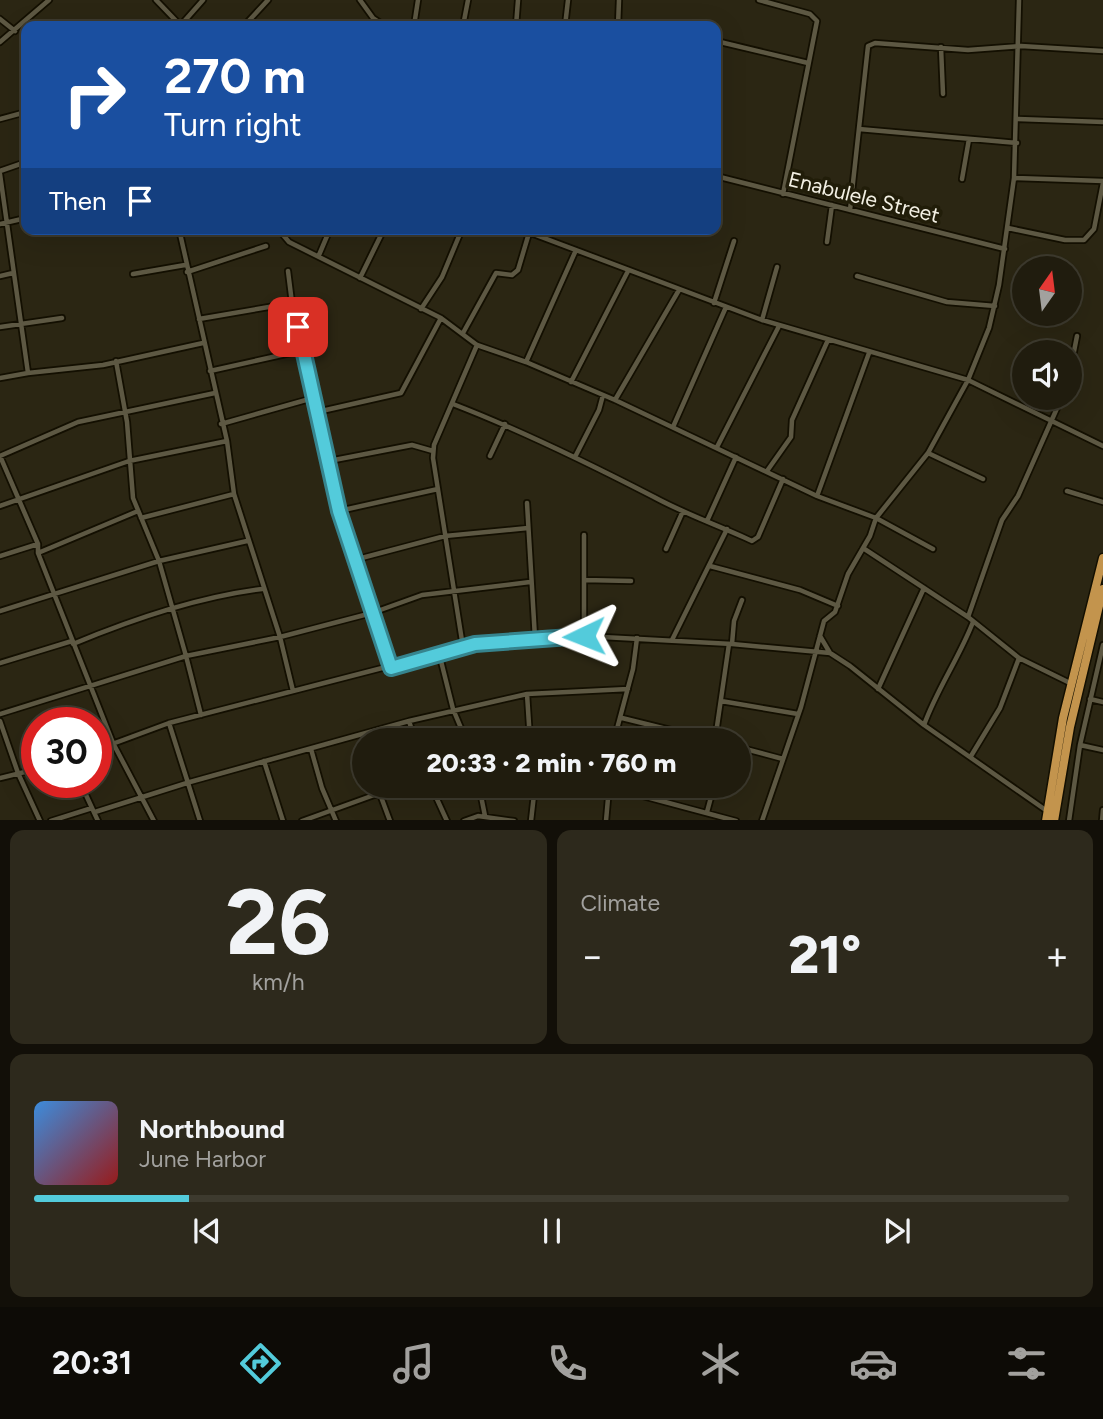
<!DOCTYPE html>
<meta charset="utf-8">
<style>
:root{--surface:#201c0e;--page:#2d291c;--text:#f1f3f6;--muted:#a2a19e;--line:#3d3a2e;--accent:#53cbdb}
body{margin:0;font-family:Figtree,sans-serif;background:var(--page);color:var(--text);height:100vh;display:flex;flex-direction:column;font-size:26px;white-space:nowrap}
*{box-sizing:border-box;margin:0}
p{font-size:23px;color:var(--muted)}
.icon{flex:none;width:38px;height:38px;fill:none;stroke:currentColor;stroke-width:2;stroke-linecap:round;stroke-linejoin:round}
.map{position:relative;height:820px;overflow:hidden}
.details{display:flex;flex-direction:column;gap:10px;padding:10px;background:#120f08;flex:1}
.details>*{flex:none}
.guide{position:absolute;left:21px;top:21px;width:700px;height:214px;border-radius:14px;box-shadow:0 7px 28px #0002,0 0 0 2px var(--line);background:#1a4fa0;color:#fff;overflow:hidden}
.needle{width:46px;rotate:14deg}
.fabs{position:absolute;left:1012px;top:256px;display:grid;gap:14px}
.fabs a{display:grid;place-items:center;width:70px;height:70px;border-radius:50%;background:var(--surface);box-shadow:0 7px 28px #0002,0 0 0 2px var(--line);font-size:35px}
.speed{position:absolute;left:21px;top:707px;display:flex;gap:14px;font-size:35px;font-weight:700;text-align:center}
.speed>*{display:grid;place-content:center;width:91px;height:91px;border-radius:50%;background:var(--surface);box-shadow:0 7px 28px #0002,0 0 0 2px var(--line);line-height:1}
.speed .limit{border:10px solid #d22;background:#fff;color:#111}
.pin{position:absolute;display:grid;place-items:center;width:60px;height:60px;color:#fff;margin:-30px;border-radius:14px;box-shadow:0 4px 10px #0006}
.me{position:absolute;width:77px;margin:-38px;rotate:268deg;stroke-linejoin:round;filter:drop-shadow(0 0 5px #0008)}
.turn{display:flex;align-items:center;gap:24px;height:147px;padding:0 28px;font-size:32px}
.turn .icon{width:91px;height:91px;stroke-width:2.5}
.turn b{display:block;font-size:49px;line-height:60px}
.then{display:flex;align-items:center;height:66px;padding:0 28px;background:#0003;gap:14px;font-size:26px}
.big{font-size:52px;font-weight:800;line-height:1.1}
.details .widget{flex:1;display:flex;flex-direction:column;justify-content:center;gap:10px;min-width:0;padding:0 24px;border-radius:14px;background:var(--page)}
.details .dial{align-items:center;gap:0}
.dial b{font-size:91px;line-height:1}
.song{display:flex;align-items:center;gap:21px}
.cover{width:84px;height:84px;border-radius:10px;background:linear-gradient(135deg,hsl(210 70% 55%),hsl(0 70% 35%))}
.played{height:7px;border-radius:4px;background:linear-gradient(90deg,var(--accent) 15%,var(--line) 15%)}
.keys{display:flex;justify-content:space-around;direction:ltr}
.heat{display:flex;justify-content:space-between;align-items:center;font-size:38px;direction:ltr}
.details .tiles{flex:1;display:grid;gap:10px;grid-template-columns:1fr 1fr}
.widget:last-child{grid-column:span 2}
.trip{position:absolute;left:352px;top:728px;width:399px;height:70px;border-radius:35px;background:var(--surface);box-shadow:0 7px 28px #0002,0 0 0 2px var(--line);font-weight:800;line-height:70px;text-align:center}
.tabs{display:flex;height:112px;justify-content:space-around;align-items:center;background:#0d0b06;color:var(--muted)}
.tabs .icon{width:49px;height:49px}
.tabs .active{color:var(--accent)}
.tabs b{font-size:32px;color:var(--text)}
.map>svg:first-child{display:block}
</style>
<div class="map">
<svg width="1103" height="821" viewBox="0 0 1103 821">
<rect width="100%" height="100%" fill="#2b2613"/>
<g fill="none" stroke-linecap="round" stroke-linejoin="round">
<defs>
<path id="street" d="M156,0l25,26
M360,0l13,18 12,8
M759,0l51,14 7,7 -34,173
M0,19l15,12
M180,26l23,-26
M244,26l24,-26
M414,26l4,-26
M463,26l5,-26
M516,26l2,-26
M565,26l3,-26
M618,26l1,-26
M716,41l92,22
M0,42l49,-42
M941,47l2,47
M0,119l26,-7
M1018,119l85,3
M859,129l158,14
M0,171l26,-9
M0,174l28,199 -28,5
M716,176l289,73
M1014,178l89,3
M962,179l7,-40
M850,210l18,-164 7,-3 93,7 53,-4 82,5
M0,224l26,-6
M1008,228l57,12h19l10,-11 9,-46
M179,229l48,212 7,53 46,143 13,54
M278,229l11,13 152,76 36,27 49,17 89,38 202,96 59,22 57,31
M520,229l242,91 206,60 135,66
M827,242l5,-37
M319,255l11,-26
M288,271l4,32
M187,272l79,-26
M133,274l52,-9
M0,276l13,-3
M857,276l90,26 48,4
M360,278l24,-49
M714,303l20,-62
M421,309l21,-32 20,-48
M199,319l93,-16 47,208 52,157
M762,320l15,-53
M0,327l62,-9
M463,333l33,-60 16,2 6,-5 11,-37
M526,362l50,-112
M210,371l94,-21
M28,373l75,-8 100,-22
M1069,377l8,-41
M571,382l57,-111
M615,400l64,-110
M453,404c70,27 135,59 201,93 31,17 66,29 98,44l6,-4 25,-58
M317,412l84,-19 40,-75
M221,424l92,-26
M673,427l53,-120
M717,447l62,-121
M928,453l55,26
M0,456l38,88v9l75,190 41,78
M0,456l78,-34 137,-29
M490,456l15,-32
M575,457l24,-47 4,-15
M329,461l83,-16 21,6
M767,471l24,-34 1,-17 36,-80
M1067,491l36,11
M817,496l52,-143
M527,503l8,135
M0,506l129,-45 98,-20
M339,511l99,-22
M141,518l93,-24
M707,521l29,-64
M584,535v101
M863,548l105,69 51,41 53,26
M666,549l17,-38
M38,553l100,-42
M0,556l38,-12
M354,560l91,-24 83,-8
M710,566l90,24 38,16
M584,580l47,1
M0,611l159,-50 88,-20
M968,617l34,-97 16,-24 44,-99
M820,636l10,17
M672,640l55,-111
M73,644c60,-25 124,-47 189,-55
M732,644l2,-23 8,-21
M463,647l-30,-189 1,-13 43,-100
M439,653l14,56 13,31
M0,663l72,-22
M878,689l46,-101
M527,694l101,-5
M1090,699l13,3
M721,701l77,13
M0,714l186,-58 -27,-95 -26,-63 -6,-76 -11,-61
M201,715l-15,-59 94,-19 92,-24 50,-18 108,-13
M622,718l89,22
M0,721l18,52 22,48
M409,721l6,19
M169,723l31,98
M924,725c13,-36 35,-67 49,-103
M582,732l31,8
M614,740l19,-71 4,-31
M675,740l1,-8
M715,740l14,-96
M1080,745l23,-100
M738,747l45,12
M311,749l11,39 14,33
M96,750l73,-27 306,-79 109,-8 148,8 98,9 20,13 74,59 123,86
M971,756l29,-48 19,-50
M264,761l19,60
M0,778l37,-9
M80,782l18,39
M377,786l13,35
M431,786l16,35
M479,786l6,30
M95,812l95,-30 219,-61 118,-27 3,46
M707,812l7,-26
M51,821l41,-13
M302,821l97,-35
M464,821l14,-5 36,5
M531,821l4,-35
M606,821l3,-34 127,34
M762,821l39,-114 23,-86 11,-9 13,-38 22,-38 6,-18 52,-65 40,-73 21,-52 10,-43 15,-107 5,-178
M1069,821l11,-76 23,5
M1102,821l1,-11"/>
<path id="highway" d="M1046,821l17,-103 40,-160
M1054,821l16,-94 33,-138"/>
</defs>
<use href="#street" stroke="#130f01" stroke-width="8"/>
<use href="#highway" stroke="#130f01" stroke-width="11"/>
<use href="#street" stroke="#5d5843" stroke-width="4.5"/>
<use href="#highway" stroke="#c3944d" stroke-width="8"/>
</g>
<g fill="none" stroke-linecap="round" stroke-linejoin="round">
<defs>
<path id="route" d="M298,327l41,184 52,157 84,-24 109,-8"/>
</defs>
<use href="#route" stroke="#36848e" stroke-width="18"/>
<use href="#route" stroke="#53cbdb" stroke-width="12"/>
</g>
<g text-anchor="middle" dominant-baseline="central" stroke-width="7" stroke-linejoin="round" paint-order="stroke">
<g font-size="21" fill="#f3f0e4" stroke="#211d09">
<text transform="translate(864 197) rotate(14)">Enabulele Street</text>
</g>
</g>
</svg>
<div class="fabs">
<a><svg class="needle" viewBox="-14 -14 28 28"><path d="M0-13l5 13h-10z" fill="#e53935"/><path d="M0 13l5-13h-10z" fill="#a2a19e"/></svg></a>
<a><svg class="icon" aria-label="sound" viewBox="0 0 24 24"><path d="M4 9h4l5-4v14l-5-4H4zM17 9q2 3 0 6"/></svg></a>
</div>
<div class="speed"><div class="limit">30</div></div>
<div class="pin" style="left:298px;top:327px;background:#d93025"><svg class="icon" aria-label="arrive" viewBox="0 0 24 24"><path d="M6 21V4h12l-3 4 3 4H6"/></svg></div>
<svg class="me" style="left:584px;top:636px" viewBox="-20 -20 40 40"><path d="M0-17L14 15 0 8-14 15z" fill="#53cbdb" stroke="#fff" stroke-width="4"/></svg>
<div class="trip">20:33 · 2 min · 760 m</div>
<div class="guide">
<div class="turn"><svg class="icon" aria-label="right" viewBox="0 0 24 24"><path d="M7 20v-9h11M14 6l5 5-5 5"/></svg><div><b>270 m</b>Turn right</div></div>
<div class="then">Then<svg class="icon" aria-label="arrive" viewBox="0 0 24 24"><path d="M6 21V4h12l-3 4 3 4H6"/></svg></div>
</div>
</div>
<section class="details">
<div class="tiles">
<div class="widget dial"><b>26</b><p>km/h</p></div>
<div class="widget"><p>Climate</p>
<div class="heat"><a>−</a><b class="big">21°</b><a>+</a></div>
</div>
<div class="widget">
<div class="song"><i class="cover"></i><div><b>Northbound</b><p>June Harbor</p></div></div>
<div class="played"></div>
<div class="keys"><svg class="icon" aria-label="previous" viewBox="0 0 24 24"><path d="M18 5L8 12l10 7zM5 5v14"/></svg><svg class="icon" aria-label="pause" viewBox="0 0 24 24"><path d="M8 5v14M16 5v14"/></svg><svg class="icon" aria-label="next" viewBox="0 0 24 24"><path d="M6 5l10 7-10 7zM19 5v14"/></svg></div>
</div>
</div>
</section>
<nav class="tabs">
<b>20:31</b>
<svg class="icon active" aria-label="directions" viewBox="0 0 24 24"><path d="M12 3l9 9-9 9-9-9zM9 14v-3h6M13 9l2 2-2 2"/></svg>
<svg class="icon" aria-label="music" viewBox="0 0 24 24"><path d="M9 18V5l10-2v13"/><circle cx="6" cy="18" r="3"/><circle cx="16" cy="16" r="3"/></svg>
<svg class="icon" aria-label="phone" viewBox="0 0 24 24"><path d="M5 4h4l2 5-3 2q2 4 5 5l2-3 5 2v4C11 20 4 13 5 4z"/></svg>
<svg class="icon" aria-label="climate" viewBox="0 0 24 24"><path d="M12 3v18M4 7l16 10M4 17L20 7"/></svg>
<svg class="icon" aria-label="car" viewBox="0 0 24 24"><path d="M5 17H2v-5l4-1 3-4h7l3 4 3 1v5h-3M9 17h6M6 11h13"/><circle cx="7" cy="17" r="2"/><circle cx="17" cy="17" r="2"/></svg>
<svg class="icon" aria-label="filters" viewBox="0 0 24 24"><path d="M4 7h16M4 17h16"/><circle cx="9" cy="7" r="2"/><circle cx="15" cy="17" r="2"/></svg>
</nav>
